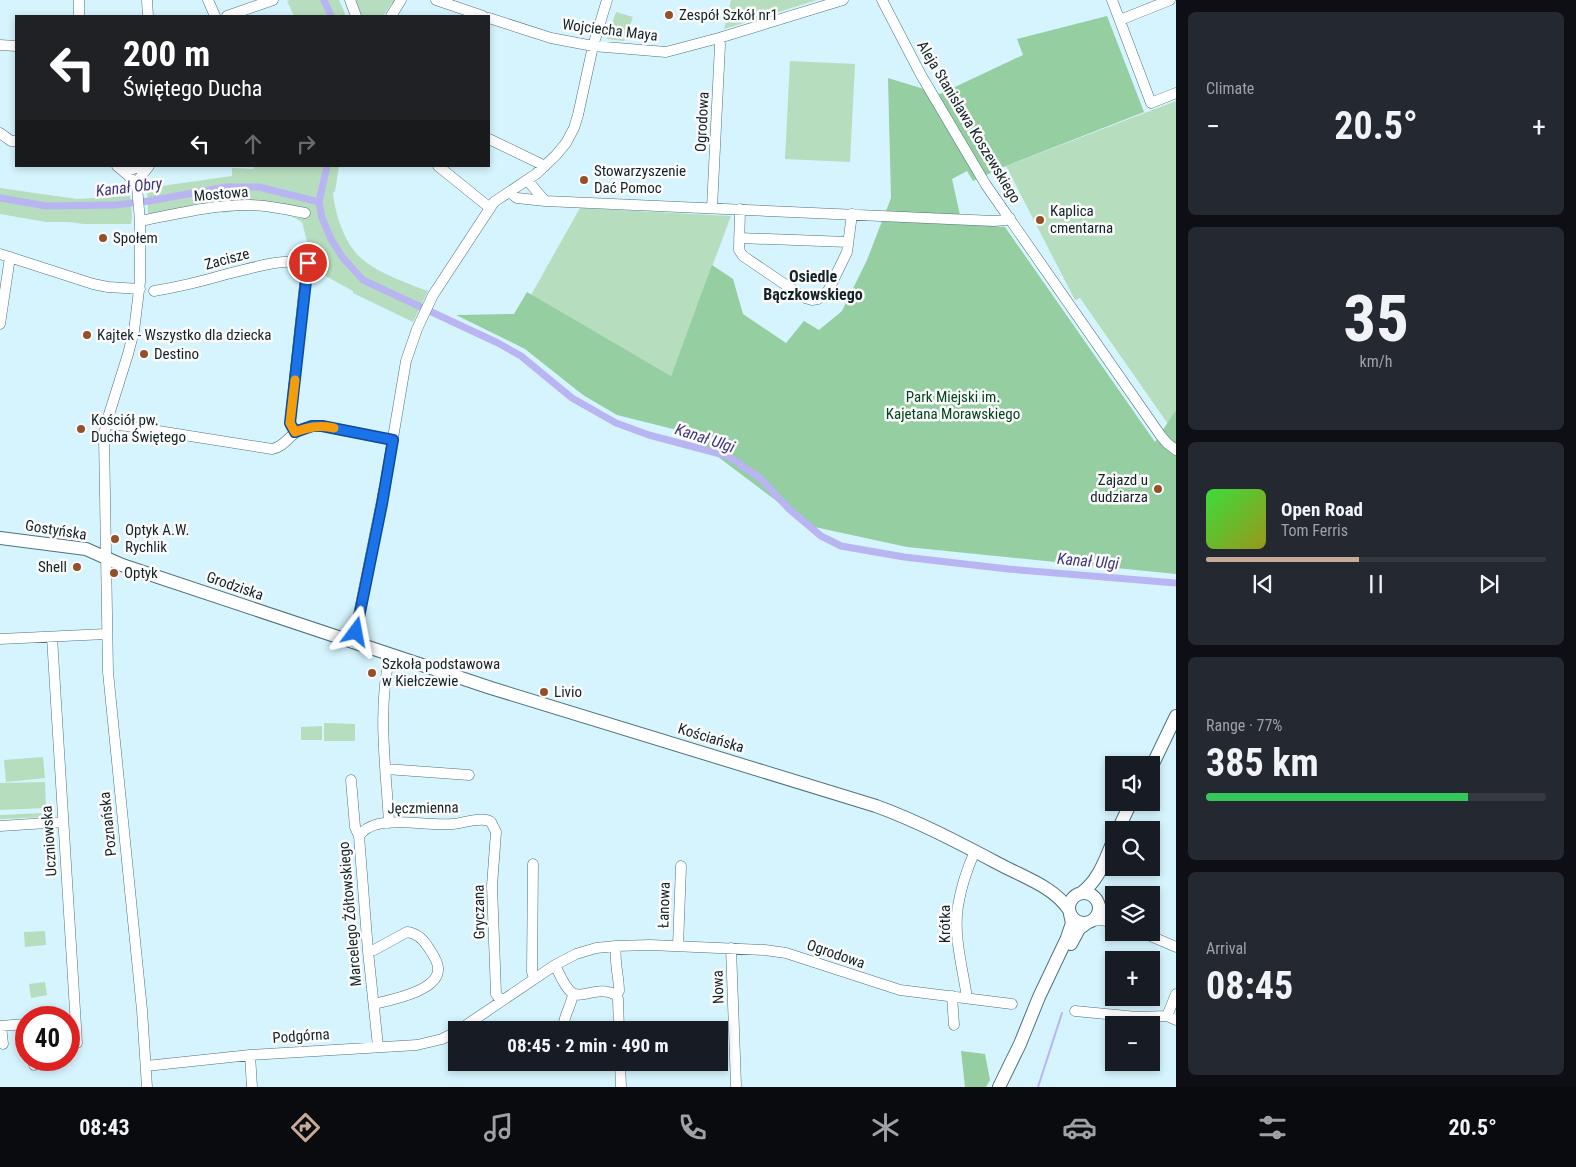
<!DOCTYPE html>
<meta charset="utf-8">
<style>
:root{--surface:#171b24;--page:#242831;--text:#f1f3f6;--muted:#9ea1a6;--line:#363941;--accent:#c8aa99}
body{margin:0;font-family:"Roboto Condensed",sans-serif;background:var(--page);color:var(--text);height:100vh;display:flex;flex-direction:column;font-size:19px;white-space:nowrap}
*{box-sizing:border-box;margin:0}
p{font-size:16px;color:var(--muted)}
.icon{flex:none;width:28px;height:28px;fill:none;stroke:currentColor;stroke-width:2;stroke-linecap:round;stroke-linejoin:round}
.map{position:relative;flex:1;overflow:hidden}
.drawer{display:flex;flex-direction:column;gap:12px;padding:12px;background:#0d0f14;width:400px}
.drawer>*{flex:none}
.hud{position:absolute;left:15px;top:15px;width:475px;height:152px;border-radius:0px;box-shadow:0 2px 8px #0003;background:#202124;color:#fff;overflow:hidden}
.fabs{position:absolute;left:1105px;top:756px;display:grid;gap:10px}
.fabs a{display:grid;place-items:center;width:55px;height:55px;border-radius:0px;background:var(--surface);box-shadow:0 2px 8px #0003;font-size:25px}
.speed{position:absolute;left:15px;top:1006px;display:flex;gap:10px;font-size:25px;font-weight:700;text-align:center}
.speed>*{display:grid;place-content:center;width:65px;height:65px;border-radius:50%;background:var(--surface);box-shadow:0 2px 8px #0003;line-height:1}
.speed .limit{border:8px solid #d22;background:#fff;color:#111}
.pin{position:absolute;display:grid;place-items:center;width:42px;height:42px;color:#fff;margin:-21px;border:2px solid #fff;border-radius:50%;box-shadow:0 1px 5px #0007}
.me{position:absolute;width:55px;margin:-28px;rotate:13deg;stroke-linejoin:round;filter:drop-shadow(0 0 4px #0008)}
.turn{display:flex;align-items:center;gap:18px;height:105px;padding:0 25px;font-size:22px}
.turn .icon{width:65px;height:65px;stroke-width:2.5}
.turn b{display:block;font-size:35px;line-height:42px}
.lanes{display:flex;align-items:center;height:48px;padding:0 25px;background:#0003;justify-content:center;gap:25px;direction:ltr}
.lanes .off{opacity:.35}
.big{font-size:38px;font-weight:700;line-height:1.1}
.drawer .card{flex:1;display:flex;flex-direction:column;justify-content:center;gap:8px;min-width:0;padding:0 18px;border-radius:8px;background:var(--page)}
.drawer .dial{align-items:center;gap:0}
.dial b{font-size:65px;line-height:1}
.song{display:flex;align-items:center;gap:15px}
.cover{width:60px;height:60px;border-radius:8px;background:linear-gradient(135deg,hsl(120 70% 55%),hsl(60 70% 35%))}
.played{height:5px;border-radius:2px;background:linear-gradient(90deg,var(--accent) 45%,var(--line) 45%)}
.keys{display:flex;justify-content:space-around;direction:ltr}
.heat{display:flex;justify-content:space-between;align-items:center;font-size:28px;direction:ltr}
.charge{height:8px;border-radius:4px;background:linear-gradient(90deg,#34c759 77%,var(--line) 0)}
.trip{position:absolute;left:448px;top:1021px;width:280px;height:50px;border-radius:0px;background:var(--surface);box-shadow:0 2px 8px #0003;font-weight:700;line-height:50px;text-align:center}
.menu{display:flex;height:80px;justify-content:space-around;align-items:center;background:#090b0e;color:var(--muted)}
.menu .icon{width:35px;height:35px}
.menu .current{color:var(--accent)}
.menu b{font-size:22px;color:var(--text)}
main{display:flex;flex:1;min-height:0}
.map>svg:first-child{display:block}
</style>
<main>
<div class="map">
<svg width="1176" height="1087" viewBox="0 0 1176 1087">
<rect width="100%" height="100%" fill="#d5f4fe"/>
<path fill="#b6ddbe" d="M290,0h49l7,16h-52l-7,-15z
M354,0h44l-2,4 -4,-1 -9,13h-24z
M731,0h86l-93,29z
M616,12l17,5 -9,24 -17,-2z
M790,61l65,3 -5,98 -65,-3z
M1176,101v309l-8,14 -88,-126 -5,2 -69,-134z
M255,166h84l-4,25 -2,2c2,21 12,52 29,66 16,14 47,25 66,32l-15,31 -60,-29v-2l-42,-23 -5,-14 3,-5 -7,-27c-22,-14 -55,-14 -80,-9l-2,-12 -72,13 -1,-26 85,-12v-8l21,1z
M0,188l77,11 53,-3 2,20 -1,8h-47l-15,-2h-23l-46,-8z
M580,208l151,8 -60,160 -140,-81z
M324,723l31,1v17h-31z
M322,726v14h-21v-13z
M43,757l2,21 -39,4 -2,-22z
M45,782l1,26 -46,2v-27z
M43,813v4l-43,2v-4z
M45,931l1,14 -21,2 -1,-15z
M45,982l2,13 -16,3 -2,-14z"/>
<path fill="#94cea1" d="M1107,16l37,96 -138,54 -33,15 -6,-10 -15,8 10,45 43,3 150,215 21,-32v164l-269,-27 -97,-21 -125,-94 -68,-17 -34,-20 -58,-46 -69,-34 58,-1 13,-22 144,84 41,-111 21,14 10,35 43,29 18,-22 15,9 23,-19 25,-51 24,-62 -3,-120 52,16 83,-39 -6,-16z
M961,1051l24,3 5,26 -4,7h-21z"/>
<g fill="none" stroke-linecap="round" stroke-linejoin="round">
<path stroke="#b9b4f2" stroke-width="2" d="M1038,1087l24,-74"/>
<path stroke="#b9b4f2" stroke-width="7" d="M324,0l7,16
M327,166l-8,36 3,16 9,21 12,19 20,22 135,63 23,13 51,42 44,25 33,12 79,21 32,22 29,31 32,27 20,10 63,11 104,12 168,14
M0,198l46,8 69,-1 34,-4 77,-14h33l60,15"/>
<defs>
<path id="minor" d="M79,0v16
M147,0l1,16
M208,0l7,16
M350,0l6,16
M436,0l47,16
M882,0l39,75 65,110 175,251 6,7 9,7
M1112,0l39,103 25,-10
M227,16l46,-16
M391,16l10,-16
M489,18l62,20 42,8 73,6 53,-14 124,-38
M1120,20l50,-20
M0,45l16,1
M0,133l11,8h5
M489,139l56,27
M117,166l12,10 8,11
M438,166l52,42
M124,172l18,-6
M528,181l17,20
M509,192l8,6 28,3 449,20 12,-1 4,-2
M712,208l8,-163 -1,-7
M740,209l-1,41 4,6 62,42 7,2 6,-1 10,-8 19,-39 5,-38
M140,221c36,-7 71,-16 108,-16 19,0 38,4 57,8
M739,238l109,4
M0,254l93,30 15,3 32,2
M154,291c25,-4 49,-10 73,-17 26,-6 53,-16 80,-11l-17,160 5,9
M0,324l10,-67
M106,424l21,2 145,23c11,-2 15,-10 23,-16 7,-6 19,-7 27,-7l71,14
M52,637l25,406
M0,639l106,-5
M353,643l32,-158 21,-124 11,-32 16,-34 61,-93 42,-28 20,-19 10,-12 8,-15 4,-13 15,-69 14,-46
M386,769l83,6
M351,780l4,47 4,9 9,115 10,95
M389,823c-3,-55 -12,-113 1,-168
M0,826l63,-4
M359,836c5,-7 11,-10 19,-12 24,-5 51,2 75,0 11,-1 29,-8 38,-2l5,10 -4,54 4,108 5,7
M533,864l-1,108 2,6
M1099,905l5,6 10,7
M1092,921l9,-1 13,3
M1141,932l35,15
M678,946l3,-80
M731,948l5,137
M368,951l6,-1 33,-18c10,1 16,7 21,15 4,6 10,14 10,21 2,23 -48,32 -64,36
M555,965c4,8 9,21 16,27 10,9 27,-8 45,3l2,4 1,31
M616,995l3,-4c0,-15 -5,-29 -3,-45
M952,996l2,29
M967,998c-4,-29 -14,-62 -9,-92 3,-19 9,-37 17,-55
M1075,1011l62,6 30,-1 9,4
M1167,1016l9,-22
M0,1026l26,-2
M1,1026l2,18
M459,1030l96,-65 21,-11 20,-6 20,-2 34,-1 115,5 21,3 114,37 112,14
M563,1030c0,-14 8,-23 10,-36
M250,1055l2,32
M34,1060v5
M620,1062l1,25
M146,1066l104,-11 167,-10 25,-6 14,-7
M147,1087l-5,-77 -34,-338 -4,-236 2,-12 22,-70 6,-23 6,-49v-61l-3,-34 2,-8 10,-13"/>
<path id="major" d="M0,538l86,11 36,16 369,123 385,118c44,16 85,38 127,60 23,12 52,22 66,44
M1151,768l25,-52
M1118,830l13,-28
M1069 908a15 15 0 1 1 30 0a15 15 0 1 1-30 0Z
M1081,893c18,-12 25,-36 33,-54
M1071,944l8,-15 8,-6
M999,1087l21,-43 19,-47 28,-59 5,-15 -2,-9"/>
</defs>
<use href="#minor" stroke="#4e727d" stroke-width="11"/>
<use href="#major" stroke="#4e727d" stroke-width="14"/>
<use href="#minor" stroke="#fff" stroke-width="10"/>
<use href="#major" stroke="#fff" stroke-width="12"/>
</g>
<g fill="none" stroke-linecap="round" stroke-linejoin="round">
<defs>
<path id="route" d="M308,263l-18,160 5,9 17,-6h10l71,14 -11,64 -26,128"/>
</defs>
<use href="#route" stroke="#114b97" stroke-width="12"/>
<use href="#route" stroke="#1a73e8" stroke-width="9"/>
<path stroke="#f59e0b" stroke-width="9" d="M295,380l-5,43 5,9c14,-5 24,-7 39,-4"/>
</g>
<g fill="#965027" stroke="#fbfbfb" stroke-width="2">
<circle cx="669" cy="15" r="5"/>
<circle cx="584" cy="180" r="5"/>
<circle cx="1040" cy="220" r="5"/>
<circle cx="103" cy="238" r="5"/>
<circle cx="87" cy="335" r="5"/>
<circle cx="144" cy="354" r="5"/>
<circle cx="81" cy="429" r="5"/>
<circle cx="1158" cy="489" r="5"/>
<circle cx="115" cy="539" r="5"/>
<circle cx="77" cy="567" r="5"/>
<circle cx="114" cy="573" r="5"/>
<circle cx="372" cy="673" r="5"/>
<circle cx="544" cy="692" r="5"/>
</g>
<g text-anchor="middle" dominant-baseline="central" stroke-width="5" stroke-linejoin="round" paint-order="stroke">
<g font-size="15" fill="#142327" stroke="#fbfbfb" text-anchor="start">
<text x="679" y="15">Zespół Szkół nr1</text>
<text x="594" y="171">Stowarzyszenie<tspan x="594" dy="17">Dać Pomoc</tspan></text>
<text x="1050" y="211">Kaplica<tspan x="1050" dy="17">cmentarna</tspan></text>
<text x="113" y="238">Społem</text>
<text x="97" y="335">Kajtek - Wszystko dla dziecka</text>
<text x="154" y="354">Destino</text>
<text x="91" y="420">Kościół pw.<tspan x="91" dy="17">Ducha Świętego</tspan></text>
<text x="1148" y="480" text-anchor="end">Zajazd u<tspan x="1148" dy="17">dudziarza</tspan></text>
<text x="125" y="530">Optyk A.W.<tspan x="125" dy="17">Rychlik</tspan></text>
<text x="67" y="567" text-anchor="end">Shell</text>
<text x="124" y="573">Optyk</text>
<text x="382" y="664">Szkoła podstawowa<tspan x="382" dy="17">w Kiełczewie</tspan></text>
<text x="554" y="692">Livio</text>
</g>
<g font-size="15" fill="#142327" stroke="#fbfbfb">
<text transform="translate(610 30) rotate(7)">Wojciecha Maya</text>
<text transform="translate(702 122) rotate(-87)">Ogrodowa</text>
<text transform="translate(969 122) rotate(59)">Aleja Stanisława Koszewskiego</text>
<text transform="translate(221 194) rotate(-5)">Mostowa</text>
<text transform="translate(227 259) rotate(-15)">Zacisze</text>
<text transform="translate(56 530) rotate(9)">Gostyńska</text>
<text transform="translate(235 586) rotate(19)">Grodziska</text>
<text transform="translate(711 738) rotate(17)">Kościańska</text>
<text transform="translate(423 808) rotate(-1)">Jęczmienna</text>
<text transform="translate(108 824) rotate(-96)">Poznańska</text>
<text transform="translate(49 841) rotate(-94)">Uczniowska</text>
<text transform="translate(664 905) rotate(-88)">Łanowa</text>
<text transform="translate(479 912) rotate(-91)">Gryczana</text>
<text transform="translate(350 914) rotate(-95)">Marcelego Żółtowskiego</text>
<text transform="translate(945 924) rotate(-90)">Krótka</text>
<text transform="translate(836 954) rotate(19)">Ogrodowa</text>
<text transform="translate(718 987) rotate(-92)">Nowa</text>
<text transform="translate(301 1036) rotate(-4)">Podgórna</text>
</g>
<g font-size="15" fill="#00461d" stroke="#fbfbfb">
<text x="953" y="397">Park Miejski im.<tspan x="953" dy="17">Kajetana Morawskiego</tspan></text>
</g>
<g font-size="16" font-style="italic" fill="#43367e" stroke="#fbfbfb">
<text transform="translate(129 187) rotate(-7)">Kanał Obry</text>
<text transform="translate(705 438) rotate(18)">Kanał Ulgi</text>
<text transform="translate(1088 561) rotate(5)">Kanał Ulgi</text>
</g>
<g font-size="16" font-weight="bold" fill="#142327" stroke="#fbfbfb">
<text x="813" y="276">Osiedle<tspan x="813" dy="18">Bączkowskiego</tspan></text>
</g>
</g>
</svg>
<div class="fabs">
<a><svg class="icon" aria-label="sound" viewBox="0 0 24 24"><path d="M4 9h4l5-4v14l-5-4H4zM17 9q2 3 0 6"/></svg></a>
<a><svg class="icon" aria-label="search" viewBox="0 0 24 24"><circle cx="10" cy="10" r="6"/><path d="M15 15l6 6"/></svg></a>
<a><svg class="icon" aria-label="layers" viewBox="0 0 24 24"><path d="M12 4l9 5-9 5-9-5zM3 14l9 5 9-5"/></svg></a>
<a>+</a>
<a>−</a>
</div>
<div class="speed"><div class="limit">40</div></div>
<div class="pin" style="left:308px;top:263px;background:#d93025"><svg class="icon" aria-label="arrive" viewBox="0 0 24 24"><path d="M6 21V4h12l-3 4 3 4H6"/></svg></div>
<svg class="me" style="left:356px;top:632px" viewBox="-20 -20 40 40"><path d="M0-17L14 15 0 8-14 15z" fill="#1a73e8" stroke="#fff" stroke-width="4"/></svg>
<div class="trip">08:45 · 2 min · 490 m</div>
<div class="hud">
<div class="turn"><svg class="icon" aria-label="left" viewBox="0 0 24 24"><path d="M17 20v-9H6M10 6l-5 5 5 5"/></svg><div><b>200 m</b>Świętego Ducha</div></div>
<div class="lanes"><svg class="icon" aria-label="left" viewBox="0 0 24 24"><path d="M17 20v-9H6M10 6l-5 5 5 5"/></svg><svg class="icon off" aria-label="ahead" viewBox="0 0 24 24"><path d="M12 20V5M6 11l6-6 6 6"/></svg><svg class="icon off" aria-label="right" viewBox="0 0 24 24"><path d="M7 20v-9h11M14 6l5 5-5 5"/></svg></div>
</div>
</div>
<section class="drawer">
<div class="card"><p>Climate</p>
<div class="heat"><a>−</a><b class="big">20.5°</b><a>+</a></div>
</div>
<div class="card dial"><b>35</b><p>km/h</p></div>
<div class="card">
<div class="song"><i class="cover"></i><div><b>Open Road</b><p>Tom Ferris</p></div></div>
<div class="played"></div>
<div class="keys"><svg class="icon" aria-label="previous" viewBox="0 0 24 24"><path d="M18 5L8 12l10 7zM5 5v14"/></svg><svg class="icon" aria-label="pause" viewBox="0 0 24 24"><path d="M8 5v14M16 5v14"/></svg><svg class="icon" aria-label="next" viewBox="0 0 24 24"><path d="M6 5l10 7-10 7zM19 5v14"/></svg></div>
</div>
<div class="card"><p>Range · 77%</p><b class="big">385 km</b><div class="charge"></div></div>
<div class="card"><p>Arrival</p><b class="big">08:45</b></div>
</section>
</main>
<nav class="menu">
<b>08:43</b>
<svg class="icon current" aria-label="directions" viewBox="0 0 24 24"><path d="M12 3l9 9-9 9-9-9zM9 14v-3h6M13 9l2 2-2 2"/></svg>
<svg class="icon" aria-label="music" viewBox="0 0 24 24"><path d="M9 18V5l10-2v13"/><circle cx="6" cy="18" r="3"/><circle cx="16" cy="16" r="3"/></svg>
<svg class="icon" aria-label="phone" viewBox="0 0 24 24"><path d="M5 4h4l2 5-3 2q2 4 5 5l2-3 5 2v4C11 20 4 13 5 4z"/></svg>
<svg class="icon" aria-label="climate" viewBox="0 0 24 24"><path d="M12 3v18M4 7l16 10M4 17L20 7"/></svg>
<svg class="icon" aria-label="car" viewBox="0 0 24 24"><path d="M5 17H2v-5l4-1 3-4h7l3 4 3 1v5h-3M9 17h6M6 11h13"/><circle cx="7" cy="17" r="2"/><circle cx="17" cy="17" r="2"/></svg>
<svg class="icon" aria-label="filters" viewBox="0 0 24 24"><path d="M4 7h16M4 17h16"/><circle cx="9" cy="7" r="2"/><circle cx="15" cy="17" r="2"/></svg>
<b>20.5°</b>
</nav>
